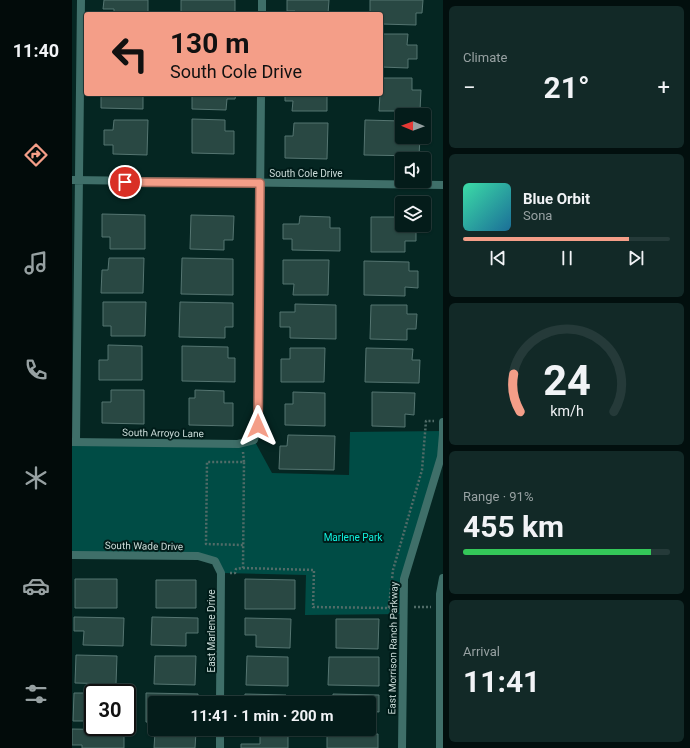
<!DOCTYPE html>
<meta charset="utf-8">
<style>
:root{--surface:#041c1a;--page:#122927;--text:#f1f3f6;--muted:#97a1a2;--line:#253a39;--accent:#f49e88}
body{margin:0;font-family:Roboto,sans-serif;background:var(--page);color:var(--text);height:100vh;display:flex;flex-direction:column;font-size:15px;white-space:nowrap}
*{box-sizing:border-box;margin:0}
p{font-size:13px;color:var(--muted)}
.icon{flex:none;width:22px;height:22px;fill:none;stroke:currentColor;stroke-width:2;stroke-linecap:round;stroke-linejoin:round}
.map{position:relative;flex:1;overflow:hidden}
.details{display:flex;flex-direction:column;gap:6px;padding:6px;background:#020f0e;width:247px}
.details>*{flex:none}
.banner{position:absolute;left:12px;top:12px;width:299px;height:84px;border-radius:4px;box-shadow:0 1px 3px #0004,0 0 0 1px var(--line);background:#f49e88;color:#111;overflow:hidden}
.needle{width:26px;rotate:271deg}
.tools{position:absolute;left:323px;top:108px;display:grid;gap:8px}
.tools a{display:grid;place-items:center;width:36px;height:36px;border-radius:4px;background:var(--surface);box-shadow:0 1px 3px #0004,0 0 0 1px var(--line);font-size:20px}
.speed{position:absolute;left:12px;top:684px;display:flex;gap:8px;font-size:20px;font-weight:700;text-align:center}
.speed>*{display:grid;place-content:center;width:52px;height:52px;border-radius:50%;background:var(--surface);box-shadow:0 1px 3px #0004,0 0 0 1px var(--line);line-height:1}
.speed .limit{border:2px solid #111;border-radius:6px;background:#fff;color:#111}
.pin{position:absolute;display:grid;place-items:center;width:34px;height:34px;color:#fff;margin:-17px;border:2px solid #fff;border-radius:50%;box-shadow:0 1px 4px #0007}
.me{position:absolute;width:44px;margin:-22px;rotate:0deg;stroke-linejoin:round;filter:drop-shadow(0 0 3px #0008)}
.turn{display:flex;align-items:center;gap:14px;height:84px;padding:0 20px;font-size:18px}
.turn .icon{width:52px;height:52px;stroke-width:2.5}
.turn b{display:block;font-size:28px;line-height:34px}
.big{font-size:30px;font-weight:700;line-height:1.1}
.details .widget{flex:1;display:flex;flex-direction:column;justify-content:center;gap:6px;min-width:0;padding:0 14px;border-radius:6px;background:var(--page)}
.details .dial{align-items:center;gap:0}
.dial svg{height:104px;overflow:visible;fill:none;stroke:var(--line);stroke-width:7;stroke-linecap:round;text-anchor:middle}
.dial text{fill:var(--text);stroke:none}
.song{display:flex;align-items:center;gap:12px}
.cover{width:48px;height:48px;border-radius:6px;background:linear-gradient(135deg,hsl(160 70% 55%),hsl(200 70% 35%))}
.played{height:4px;border-radius:2px;background:linear-gradient(90deg,var(--accent) 80%,var(--line) 80%)}
.keys{display:flex;justify-content:space-around;direction:ltr}
.heat{display:flex;justify-content:space-between;align-items:center;font-size:22px;direction:ltr}
.charge{height:6px;border-radius:3px;background:linear-gradient(90deg,#34c759 91%,var(--line) 0)}
.trip{position:absolute;left:76px;top:696px;width:228px;height:40px;border-radius:4px;background:var(--surface);box-shadow:0 1px 3px #0004,0 0 0 1px var(--line);font-weight:700;line-height:40px;text-align:center}
main{display:flex;flex:1;min-height:0}
.menu{display:flex;flex-direction:column;width:72px;justify-content:space-around;align-items:center;background:#020b0a;color:var(--muted)}
.menu .icon{width:28px;height:28px}
.menu .active{color:var(--accent)}
.menu b{font-size:18px;color:var(--text)}
.map>svg:first-child{display:block}
</style>
<main>
<nav class="menu">
<b>11:40</b>
<svg class="icon active" aria-label="directions" viewBox="0 0 24 24"><path d="M12 3l9 9-9 9-9-9zM9 14v-3h6M13 9l2 2-2 2"/></svg>
<svg class="icon" aria-label="music" viewBox="0 0 24 24"><path d="M9 18V5l10-2v13"/><circle cx="6" cy="18" r="3"/><circle cx="16" cy="16" r="3"/></svg>
<svg class="icon" aria-label="phone" viewBox="0 0 24 24"><path d="M5 4h4l2 5-3 2q2 4 5 5l2-3 5 2v4C11 20 4 13 5 4z"/></svg>
<svg class="icon" aria-label="climate" viewBox="0 0 24 24"><path d="M12 3v18M4 7l16 10M4 17L20 7"/></svg>
<svg class="icon" aria-label="car" viewBox="0 0 24 24"><path d="M5 17H2v-5l4-1 3-4h7l3 4 3 1v5h-3M9 17h6M6 11h13"/><circle cx="7" cy="17" r="2"/><circle cx="17" cy="17" r="2"/></svg>
<svg class="icon" aria-label="filters" viewBox="0 0 24 24"><path d="M4 7h16M4 17h16"/><circle cx="9" cy="7" r="2"/><circle cx="15" cy="17" r="2"/></svg>
</nav>
<div class="map">
<svg width="371" height="748" viewBox="0 0 371 748">
<rect width="100%" height="100%" fill="#052622"/>
<path fill="#004c45" d="M371,431l-2,26 -37,122v35l-99,1 1,-40 -85,-2 -6,-12 -17,-5 -126,-1v-112l182,-3 18,33 77,2 1,-43z"/>
<path fill="#294843" stroke="#557571" d="M32,0h44v14h-34v-5h-11z
M109,0h54v13l-54,1z
M215,0h42l-1,14h-33v-3h-8z
M298,0h53l-1,13h-6v12l-35,-1v-10h-11z
M309,34h27l-1,11h10v14h-9v9l-27,-1z
M309,78h31v12h9l-1,21h-41z
M29,94h42v15l-42,-1z
M120,94h44l-1,5h-8l-1,11 -34,-1z
M213,94h42v17h-35l1,-10h-8z
M120,119l33,1v11h9v23l-42,-1z
M42,120h34l-1,35 -34,-1v-9h-9v-15h9z
M293,120l37,1v16h18l-1,19 -55,-1z
M222,123h34l-1,36 -42,-1v-22h8z
M30,214l43,1v34h-35v-12h-8z
M119,215l43,1 -1,24h-9v10l-34,-1z
M228,216l30,1v11h10v23l-48,-1v-11h-9v-15h16z
M299,217h31v8l14,2v14h-11v11h-34z
M37,258h35l-1,35h-42l1,-23h6z
M110,258l51,1v36l-52,-1z
M211,260h46l-1,35h-35l1,-11h-11z
M292,261l45,1v9h9v17l-13,-1v9l-41,-1z
M31,302h43l-1,34h-34v-10h-8z
M108,302l53,1v24h-8v11l-46,-1z
M223,304l41,1v34l-46,-1v-11h-10v-15h15z
M299,305h36v9h10l-1,15h-9v11l-37,-1z
M36,345l34,1v34h-43v-20h9z
M110,346l46,1v11h7v24l-53,-1z
M218,348h35l-1,34h-43v-23h9z
M294,348l47,1 -1,11h8l-1,23 -54,-1z
M39,390h33v34l-42,-1v-21h9z
M123,390l29,1v12h9v23l-44,-1v-27h6z
M221,392l32,1v33l-40,-1v-21h8z
M300,392l43,1 -1,22 -9,-1v13l-33,-1z
M216,435l47,1 -1,34 -55,-1 1,-23h7z
M3,579h42v29h-42z
M173,579l50,1v29h-50z
M84,580h40v28h-40z
M2,617l50,1 -1,28 -40,-1 1,-14h-10z
M80,617l46,1v15h-12v13l-35,-1z
M173,618l46,1 -1,29 -34,-1v-12h-11z
M264,619h43l-1,30 -42,-1z
M4,655l41,1 -1,28 -41,-1z
M83,656h41l-1,29 -41,-1z
M175,656l41,1v29l-42,-1z
M257,657h50v29l-51,-1z
M2,693h26h-7v28h-20z
M74,693l52,1v9h-43v20l-9,-1z
M173,694l41,1 -1,8h-41z
M261,694l46,1v17l-10,-1v-8h-36z
M0,729l52,1v18h-42v-3h-10z
M83,732h41l-1,16h-41z
M188,732l28,1v15h-47v-4h19z
M255,733l51,1v14h-51z"/>
<g fill="none" stroke-linecap="round" stroke-linejoin="round">
<path stroke="#516c68" stroke-width="2.5" stroke-dasharray="2 2" stroke-linecap="butt" d="M171,452l1,10
M171,568l71,2 -1,37 76,1v-2l6,1
M158,573h5l1,-4 7,-1 1,-106h-37l-1,82 37,1
M317,606l4,-36 29,-100 4,-49h8
M342,607h17"/>
<path stroke="#3f6f69" stroke-width="8" d="M190,14v-14
M0,180l371,5
M0,442l166,2 16,-4 4,-14 3,-332
M4,442l5,-442
M0,555l126,1 17,5 6,12 -1,130
M148,748v-19"/>
<path stroke="#3f6f69" stroke-width="8" d="M371,422v12
M330,748l2,-169 37,-122 2,-23
M368,748v-154l3,-16"/>
</g>
<g fill="none" stroke-linecap="round" stroke-linejoin="round">
<defs>
<path id="route" d="M53,182l135,1 -2,243"/>
</defs>
<use href="#route" stroke="#9f6758" stroke-width="10"/>
<use href="#route" stroke="#f49e88" stroke-width="7"/>
</g>
<g text-anchor="middle" dominant-baseline="central" stroke-width="4" stroke-linejoin="round" paint-order="stroke">
<g font-size="10" fill="#cadbd8" stroke="#001c19">
<text x="234" y="173">South Cole Drive</text>
<text transform="translate(91 433) rotate(1)">South Arroyo Lane</text>
<text transform="translate(72 546) rotate(1)">South Wade Drive</text>
<text transform="translate(139 631) rotate(-90)">East Marlene Drive</text>
<text transform="translate(321 648) rotate(-89)">East Morrison Ranch Parkway</text>
</g>
<g font-size="10" fill="#0ff0dd" stroke="#001c19">
<text x="281" y="537">Marlene Park</text>
</g>
</g>
</svg>
<div class="tools">
<a><svg class="needle" viewBox="-14 -14 28 28"><path d="M0-13l5 13h-10z" fill="#e53935"/><path d="M0 13l5-13h-10z" fill="#97a1a2"/></svg></a>
<a><svg class="icon" aria-label="sound" viewBox="0 0 24 24"><path d="M4 9h4l5-4v14l-5-4H4zM17 9q2 3 0 6"/></svg></a>
<a><svg class="icon" aria-label="layers" viewBox="0 0 24 24"><path d="M12 4l9 5-9 5-9-5zM3 14l9 5 9-5"/></svg></a>
</div>
<div class="speed"><div class="limit">30</div></div>
<div class="pin" style="left:53px;top:182px;background:#d93025"><svg class="icon" aria-label="arrive" viewBox="0 0 24 24"><path d="M6 21V4h12l-3 4 3 4H6"/></svg></div>
<svg class="me" style="left:186px;top:426px" viewBox="-20 -20 40 40"><path d="M0-17L14 15 0 8-14 15z" fill="#f49e88" stroke="#fff" stroke-width="4"/></svg>
<div class="trip">11:41 · 1 min · 200 m</div>
<div class="banner">
<div class="turn"><svg class="icon" aria-label="left" viewBox="0 0 24 24"><path d="M17 20v-9H6M10 6l-5 5 5 5"/></svg><div><b>130 m</b>South Cole Drive</div></div>
</div>
</div>
<section class="details">
<div class="widget"><p>Climate</p>
<div class="heat"><a>−</a><b class="big">21°</b><a>+</a></div>
</div>
<div class="widget">
<div class="song"><i class="cover"></i><div><b>Blue Orbit</b><p>Sona</p></div></div>
<div class="played"></div>
<div class="keys"><svg class="icon" aria-label="previous" viewBox="0 0 24 24"><path d="M18 5L8 12l10 7zM5 5v14"/></svg><svg class="icon" aria-label="pause" viewBox="0 0 24 24"><path d="M8 5v14M16 5v14"/></svg><svg class="icon" aria-label="next" viewBox="0 0 24 24"><path d="M6 5l10 7-10 7zM19 5v14"/></svg></div>
</div>
<div class="widget dial"><svg viewBox="0 0 100 80">
<path d="M14 69A42 42 0 1 1 86 69"/>
<path d="M14 69A42 42 0 0 1 9 40" stroke="#f49e88"/>
<text x="50" y="56" font-size="32" font-weight="700">24</text>
<text x="50" y="72" font-size="11">km/h</text>
</svg></div>
<div class="widget"><p>Range · 91%</p><b class="big">455 km</b><div class="charge"></div></div>
<div class="widget"><p>Arrival</p><b class="big">11:41</b></div>
</section>
</main>
